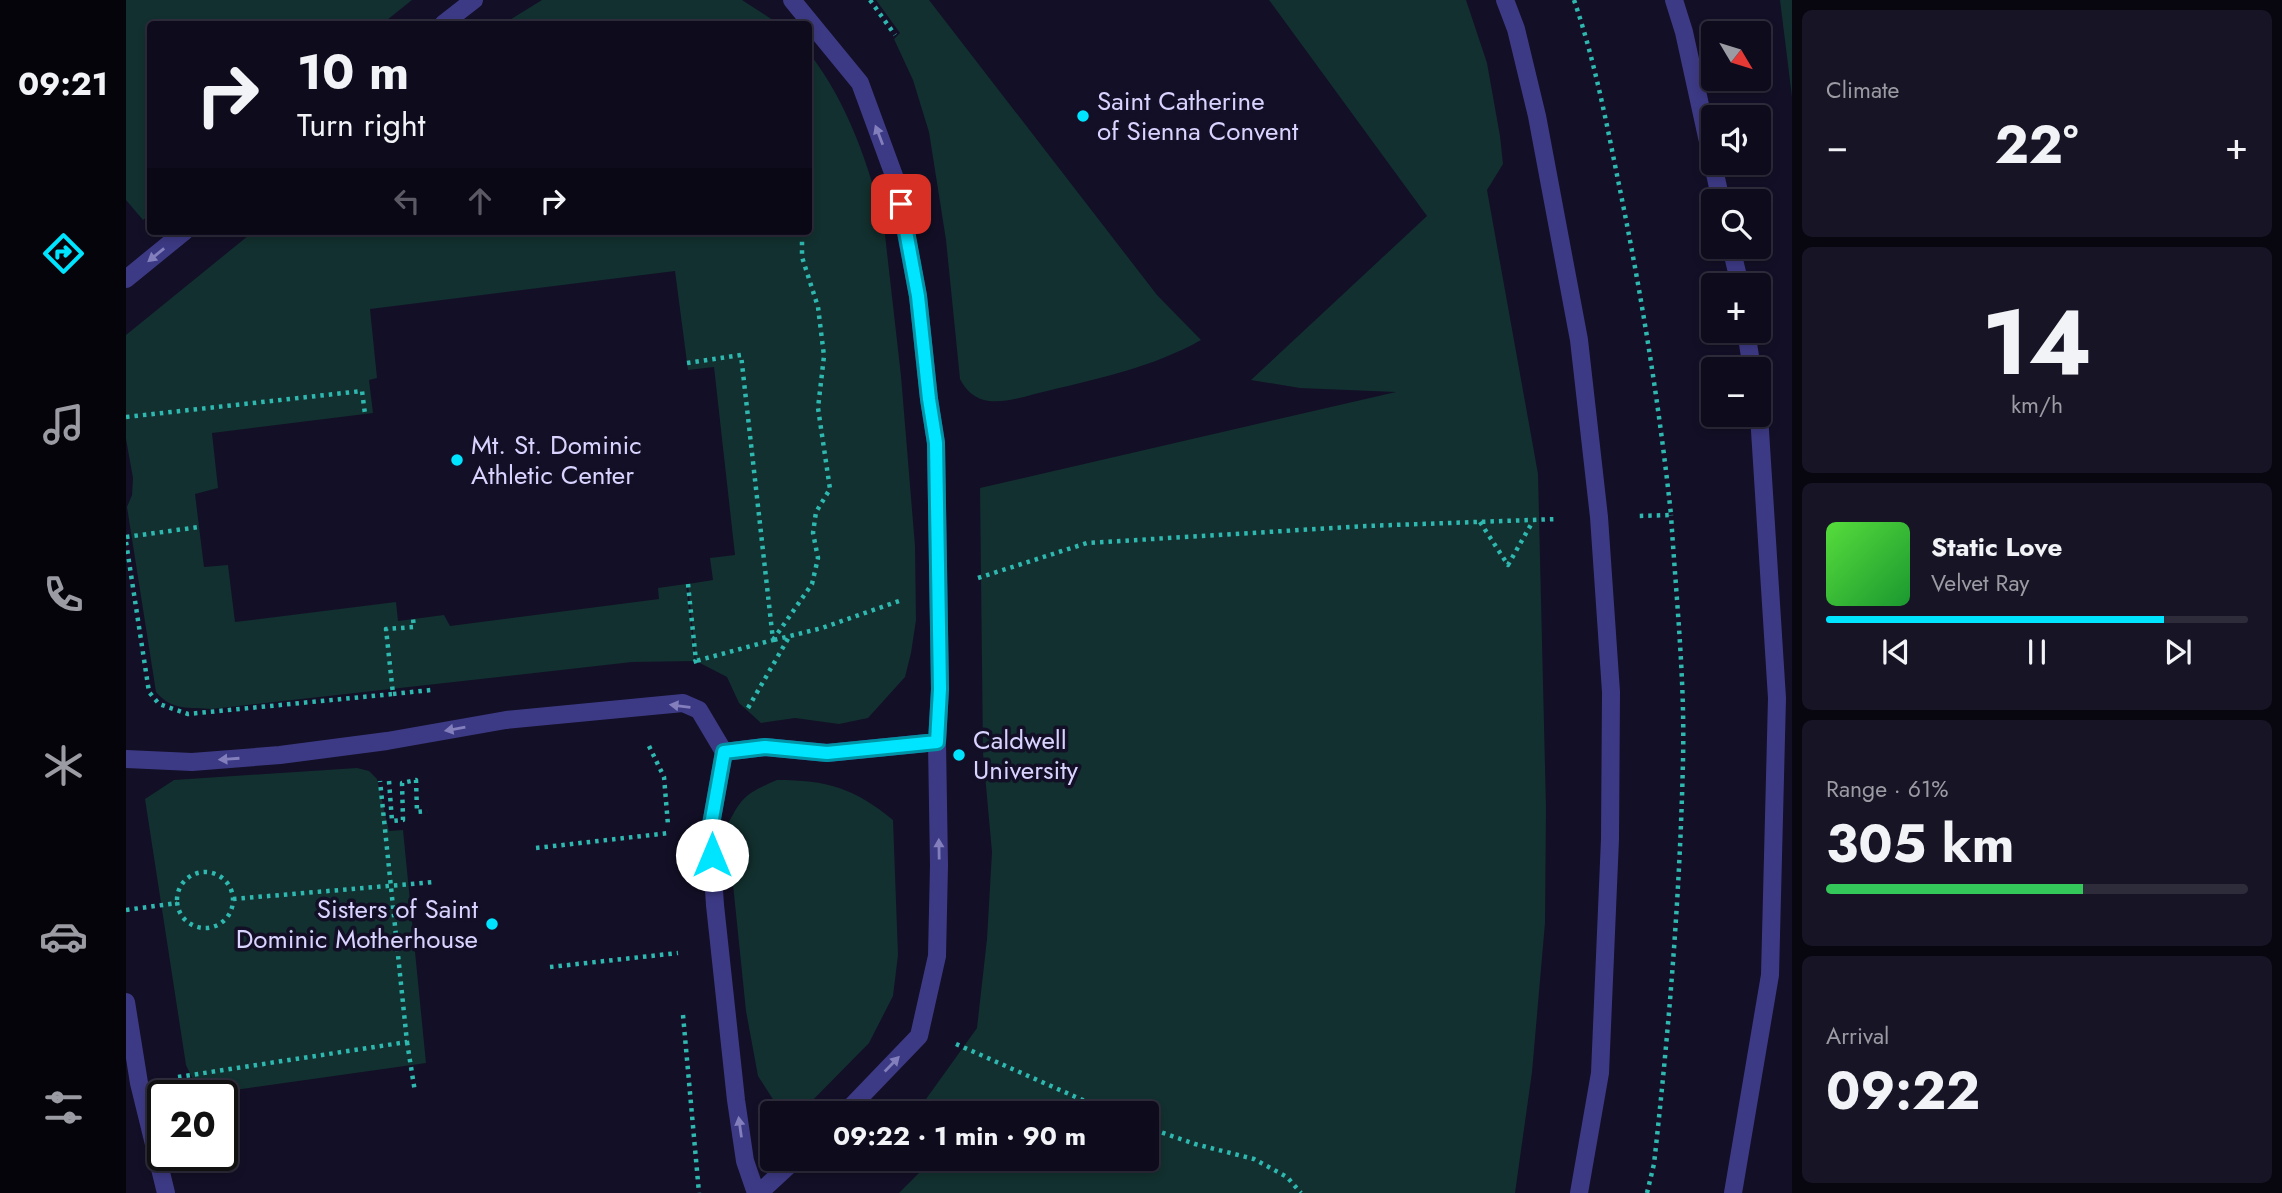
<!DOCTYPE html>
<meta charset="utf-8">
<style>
:root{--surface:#0e0b1c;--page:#171425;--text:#f1f3f6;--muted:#9b9ba3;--line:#2e2b3b;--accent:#00e5ff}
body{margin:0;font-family:Jost,sans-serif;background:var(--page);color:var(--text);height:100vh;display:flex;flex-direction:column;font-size:26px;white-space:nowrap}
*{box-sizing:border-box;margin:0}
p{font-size:23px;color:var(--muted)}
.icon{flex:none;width:38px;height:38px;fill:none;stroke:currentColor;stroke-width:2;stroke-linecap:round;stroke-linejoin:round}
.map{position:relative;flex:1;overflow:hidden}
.drawer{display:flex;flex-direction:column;gap:10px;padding:10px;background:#08060f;width:490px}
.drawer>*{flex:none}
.banner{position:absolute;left:21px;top:21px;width:665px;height:214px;border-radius:7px;box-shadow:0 4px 10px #0003,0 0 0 2px var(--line);background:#0e0b1c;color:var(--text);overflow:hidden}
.needle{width:46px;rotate:128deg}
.tools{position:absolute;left:1575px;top:21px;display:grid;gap:14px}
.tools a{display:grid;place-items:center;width:70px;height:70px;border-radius:7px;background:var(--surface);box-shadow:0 4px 10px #0003,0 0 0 2px var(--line);font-size:35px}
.speed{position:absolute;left:21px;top:1080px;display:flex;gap:14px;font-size:35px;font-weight:700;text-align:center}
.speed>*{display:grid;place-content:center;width:91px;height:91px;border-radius:50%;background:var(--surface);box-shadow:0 4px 10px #0003,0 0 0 2px var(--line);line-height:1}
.speed .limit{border:4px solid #111;border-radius:10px;background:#fff;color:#111}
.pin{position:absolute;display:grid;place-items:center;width:60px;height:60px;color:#fff;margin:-30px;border-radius:14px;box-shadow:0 4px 10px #0006}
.me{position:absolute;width:77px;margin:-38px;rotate:0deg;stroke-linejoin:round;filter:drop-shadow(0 0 5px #0008)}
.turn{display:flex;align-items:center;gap:24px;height:147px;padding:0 35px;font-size:32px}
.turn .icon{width:91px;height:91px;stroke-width:2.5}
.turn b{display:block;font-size:49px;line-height:60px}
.lanes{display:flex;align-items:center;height:66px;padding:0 35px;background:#0003;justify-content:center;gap:35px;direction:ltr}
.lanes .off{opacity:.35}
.big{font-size:52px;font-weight:700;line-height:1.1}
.drawer .widget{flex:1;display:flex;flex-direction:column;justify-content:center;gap:10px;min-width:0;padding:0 24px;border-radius:10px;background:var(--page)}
.drawer .dial{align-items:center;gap:0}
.dial b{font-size:91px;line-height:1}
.song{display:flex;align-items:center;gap:21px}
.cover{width:84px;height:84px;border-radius:10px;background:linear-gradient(135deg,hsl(110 70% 55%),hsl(130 70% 35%))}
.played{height:7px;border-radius:4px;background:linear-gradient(90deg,var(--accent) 80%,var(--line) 80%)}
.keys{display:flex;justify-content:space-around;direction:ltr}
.heat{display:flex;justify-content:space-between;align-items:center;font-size:38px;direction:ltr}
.charge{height:10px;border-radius:5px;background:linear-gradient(90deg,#34c759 61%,var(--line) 0)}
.trip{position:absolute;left:634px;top:1101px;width:399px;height:70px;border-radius:7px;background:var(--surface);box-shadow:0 4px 10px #0003,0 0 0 2px var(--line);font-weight:700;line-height:70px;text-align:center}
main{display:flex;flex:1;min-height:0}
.menu{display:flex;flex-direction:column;width:126px;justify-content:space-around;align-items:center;background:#06040b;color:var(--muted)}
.menu .icon{width:49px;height:49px}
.menu .on{color:var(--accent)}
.menu b{font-size:32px;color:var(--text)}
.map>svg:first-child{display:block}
</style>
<main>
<nav class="menu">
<b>09:21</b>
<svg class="icon on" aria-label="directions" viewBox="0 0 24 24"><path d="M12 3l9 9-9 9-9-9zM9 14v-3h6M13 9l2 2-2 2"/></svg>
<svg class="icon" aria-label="music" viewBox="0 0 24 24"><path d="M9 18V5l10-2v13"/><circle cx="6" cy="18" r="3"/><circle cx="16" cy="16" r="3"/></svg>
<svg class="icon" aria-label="phone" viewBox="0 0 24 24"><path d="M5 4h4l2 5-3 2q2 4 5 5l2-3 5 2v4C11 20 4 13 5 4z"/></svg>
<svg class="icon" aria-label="climate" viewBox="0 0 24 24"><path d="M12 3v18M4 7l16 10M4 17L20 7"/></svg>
<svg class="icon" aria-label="car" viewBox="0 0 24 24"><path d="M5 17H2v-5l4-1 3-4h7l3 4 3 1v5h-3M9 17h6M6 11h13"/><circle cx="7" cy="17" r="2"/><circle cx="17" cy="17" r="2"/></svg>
<svg class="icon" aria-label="filters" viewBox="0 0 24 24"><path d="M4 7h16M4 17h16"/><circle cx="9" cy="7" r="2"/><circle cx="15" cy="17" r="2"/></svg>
</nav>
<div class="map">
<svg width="1666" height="1193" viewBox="0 0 1666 1193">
<rect width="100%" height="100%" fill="#130f26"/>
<path fill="#12302f" d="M0,0h286l-30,24h-232v190l-7,6 -17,-20z
M416,0h200l37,24h-276z
M750,0h53l228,295 44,45c-48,27 -100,38 -154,51 -18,4 -39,12 -58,10 -14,-2 -23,-10 -29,-22l-14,-139 -17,-108 -16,-52 -19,-41 6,-6z
M1143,0h197l21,63 13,73 3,28 -16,26 51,284 8,334 -1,115 -13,149 -17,121h-616l34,-34 213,-1v-45h-230l61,-85 10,-89 5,-87 -9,-99 -3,-265 416,-96 -96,-4 -49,-8 176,-164z
M1654,0h12v97z
M683,53c39,50 60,112 75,173l17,150 14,170 1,74 -5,33 -6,24 -37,41 -29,6 -44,-6 -34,5 -22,-20 -12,-26 -31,-16 -8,-77 25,-4 -3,-22 25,-3 -21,-188 -26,3 -13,-99 -305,38 7,69 -8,2 4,33 -161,20 6,55 -23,6 9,73 24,-2 7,57 161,-20 2,19 46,-6 6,11 209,-27 -1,-11 28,-4 9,77 -63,1 -420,47c-23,-2 -40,2 -56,-17l-29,-185 5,-12 1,-17 -7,-39v-104l128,-104h554z
M231,768l12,3 8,8 12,52 14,-1 23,233 -206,29c-23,-2 -25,-7 -34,-27l-41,-266 29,-19z
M651,780c50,0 77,8 116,40l5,135 -5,41 -24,47 -62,63 -31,-2 -18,-28 -12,-65 -19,-185c15,-30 20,-33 50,-46z"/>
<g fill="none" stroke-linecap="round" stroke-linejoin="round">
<path stroke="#2fb8b0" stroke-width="4.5" stroke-dasharray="3.5 5" stroke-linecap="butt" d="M744,0l25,35
M1448,0c20,58 32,120 44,180 23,111 41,223 53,335l-34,1
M682,194v2
M561,363l54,-8 32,285 -77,21
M0,417l236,-26 3,23
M1354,522l28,43 25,-44
M0,537l73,-10
M0,542l23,150 10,12 29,10 205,-20 -7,-65 28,-2 -1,-8
M852,578l109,-35 279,-17 192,-7
M562,584l8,77 -3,1
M647,640l39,-56 6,-26 -5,-25 3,-21 14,-23 -12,-81 6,-52 -6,-49 -16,-50v-26
M648,640l48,-12 77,-27
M267,694l38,-4
M622,708l41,-71
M523,746l15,31 4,48
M263,781l3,40 11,-1 -1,-37 14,-3 1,32 10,-1
M410,848l133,-15
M51 900a28 28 0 1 1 56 0a28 28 0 1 1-56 0Z
M107,899l202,-17
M0,910l51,-7
M424,967l128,-14
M557,1015l16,178
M281,1042l8,50
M830,1044l156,69
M52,1077l229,-35 -27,-261
M1020,1127l49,17 59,15 33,18 14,16
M1521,1193l7,-29c15,-135 26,-269 29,-404 2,-81 -7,-164 -12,-245"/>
<path stroke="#3d3a85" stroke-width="18" d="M666,0l68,83 36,98 22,115 11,103 7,44 4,246 -3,53 2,123 -2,91 -18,80 -74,77
M1379,0l11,29 21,87 42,224 20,177 12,175 -1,147 -10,234 -21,120
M1548,0l10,32 37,169
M317,24l31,-24
M1605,247l9,38
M0,279l59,-48
M1620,331l6,38
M598,752l41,-5 62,6 110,-11
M0,759l66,3 88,-7 107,-14 119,-21 177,-17 16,7 25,42 -14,78 5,75 21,195 9,61 11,32
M0,1002l13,81 27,110
M633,1193l38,-35
M1607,1193l37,-218 7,-277 -18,-283"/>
</g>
<defs><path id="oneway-solid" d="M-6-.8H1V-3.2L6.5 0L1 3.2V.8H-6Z" transform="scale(1.75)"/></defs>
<g fill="#837fbc">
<use href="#oneway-solid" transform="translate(753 135) rotate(-111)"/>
<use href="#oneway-solid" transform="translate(30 255) rotate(141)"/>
<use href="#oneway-solid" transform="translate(554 706) rotate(-173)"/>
<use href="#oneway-solid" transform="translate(329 729) rotate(170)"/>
<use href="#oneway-solid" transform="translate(103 759) rotate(176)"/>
<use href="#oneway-solid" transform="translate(813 849) rotate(-91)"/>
<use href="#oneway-solid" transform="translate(766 1064) rotate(-46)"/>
<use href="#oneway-solid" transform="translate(614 1127) rotate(-98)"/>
</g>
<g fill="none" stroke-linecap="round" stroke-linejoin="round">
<defs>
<path id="route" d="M586,855l-2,-25 14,-78 41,-5 62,6 110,-11 3,-53 -4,-246 -7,-44 -11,-103 -17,-92"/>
</defs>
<use href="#route" stroke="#0095a6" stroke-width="18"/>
<use href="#route" stroke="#00e5ff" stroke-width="12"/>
</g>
<g fill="#00e5ff" stroke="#130f26" stroke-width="2.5">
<circle cx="957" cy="116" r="7"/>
<circle cx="331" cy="460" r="7"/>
<circle cx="833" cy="755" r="7"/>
<circle cx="366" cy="924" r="7"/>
</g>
<g text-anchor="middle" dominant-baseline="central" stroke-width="7" stroke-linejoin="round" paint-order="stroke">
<g font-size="26" fill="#d9d4ff" stroke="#130f26" text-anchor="start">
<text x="971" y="101">Saint Catherine<tspan x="971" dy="30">of Sienna Convent</tspan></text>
<text x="345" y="445">Mt. St. Dominic<tspan x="345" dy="30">Athletic Center</tspan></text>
<text x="847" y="740">Caldwell<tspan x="847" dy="30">University</tspan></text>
<text x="352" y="909" text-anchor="end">Sisters of Saint<tspan x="352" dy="30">Dominic Motherhouse</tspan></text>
</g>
</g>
</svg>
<div class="tools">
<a><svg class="needle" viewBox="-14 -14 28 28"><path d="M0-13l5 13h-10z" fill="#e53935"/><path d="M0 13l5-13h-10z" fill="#9b9ba3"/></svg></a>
<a><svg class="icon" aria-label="sound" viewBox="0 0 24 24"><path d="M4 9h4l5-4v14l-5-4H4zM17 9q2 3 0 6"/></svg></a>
<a><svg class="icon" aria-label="search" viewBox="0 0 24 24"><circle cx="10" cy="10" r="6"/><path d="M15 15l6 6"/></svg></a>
<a>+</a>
<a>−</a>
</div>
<div class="speed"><div class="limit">20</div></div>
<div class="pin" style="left:775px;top:204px;background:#d93025"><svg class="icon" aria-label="arrive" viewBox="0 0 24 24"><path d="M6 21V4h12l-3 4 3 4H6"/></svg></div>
<svg class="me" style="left:586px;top:855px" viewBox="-20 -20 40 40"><circle r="19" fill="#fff"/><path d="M0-13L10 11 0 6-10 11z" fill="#00e5ff"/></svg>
<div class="trip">09:22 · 1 min · 90 m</div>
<div class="banner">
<div class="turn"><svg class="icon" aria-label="right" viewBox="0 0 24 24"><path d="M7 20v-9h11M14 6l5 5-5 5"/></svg><div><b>10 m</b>Turn right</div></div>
<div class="lanes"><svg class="icon off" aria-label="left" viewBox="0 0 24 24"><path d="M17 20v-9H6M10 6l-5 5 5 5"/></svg><svg class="icon off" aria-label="ahead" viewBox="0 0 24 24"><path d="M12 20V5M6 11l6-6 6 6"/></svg><svg class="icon" aria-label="right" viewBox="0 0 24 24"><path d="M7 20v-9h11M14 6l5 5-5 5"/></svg></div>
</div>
</div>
<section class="drawer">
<div class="widget"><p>Climate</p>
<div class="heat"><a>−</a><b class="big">22°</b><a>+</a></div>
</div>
<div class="widget dial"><b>14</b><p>km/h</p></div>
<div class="widget">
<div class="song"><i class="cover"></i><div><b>Static Love</b><p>Velvet Ray</p></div></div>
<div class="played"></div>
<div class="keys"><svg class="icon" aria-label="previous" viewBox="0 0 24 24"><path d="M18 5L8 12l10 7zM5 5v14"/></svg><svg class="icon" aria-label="pause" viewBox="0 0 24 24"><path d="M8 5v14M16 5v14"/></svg><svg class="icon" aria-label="next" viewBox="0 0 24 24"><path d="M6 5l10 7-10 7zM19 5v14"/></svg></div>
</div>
<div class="widget"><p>Range · 61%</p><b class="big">305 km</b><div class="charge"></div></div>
<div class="widget"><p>Arrival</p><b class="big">09:22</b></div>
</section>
</main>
